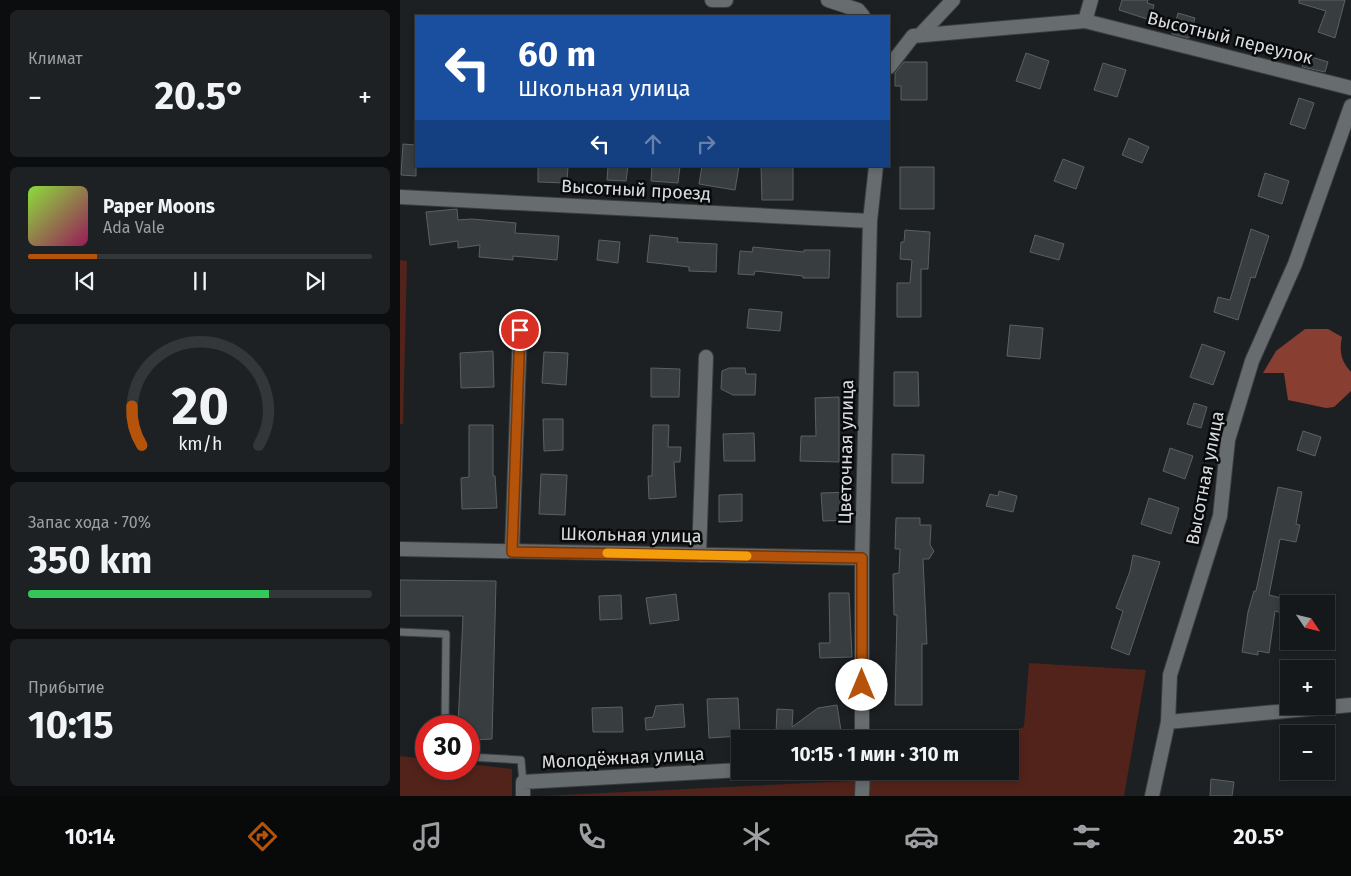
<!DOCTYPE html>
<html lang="ru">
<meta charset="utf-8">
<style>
:root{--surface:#15181a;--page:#1e2123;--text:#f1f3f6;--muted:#9da0a2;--line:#343739;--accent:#b45309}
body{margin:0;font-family:"Fira Sans",sans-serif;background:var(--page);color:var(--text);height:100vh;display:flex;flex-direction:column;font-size:19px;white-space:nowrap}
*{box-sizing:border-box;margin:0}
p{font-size:16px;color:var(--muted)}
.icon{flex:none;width:28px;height:28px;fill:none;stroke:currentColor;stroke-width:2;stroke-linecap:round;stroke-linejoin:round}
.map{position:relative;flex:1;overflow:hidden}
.sheet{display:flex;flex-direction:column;gap:10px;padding:10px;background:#0c0d0e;width:400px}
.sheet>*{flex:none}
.top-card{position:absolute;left:15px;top:15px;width:475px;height:152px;border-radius:0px;box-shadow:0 2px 8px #0003,0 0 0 1px var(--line);background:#1a4fa0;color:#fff;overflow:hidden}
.needle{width:32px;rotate:125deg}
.fabs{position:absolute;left:880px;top:595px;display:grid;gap:10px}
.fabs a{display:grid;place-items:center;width:55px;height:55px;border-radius:0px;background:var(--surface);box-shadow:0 2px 8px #0003,0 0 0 1px var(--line);font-size:25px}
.speed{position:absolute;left:15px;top:715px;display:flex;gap:10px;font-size:25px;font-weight:700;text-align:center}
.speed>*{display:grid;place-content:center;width:65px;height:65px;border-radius:50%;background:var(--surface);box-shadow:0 2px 8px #0003,0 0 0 1px var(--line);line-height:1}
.speed .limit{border:8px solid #d22;background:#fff;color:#111}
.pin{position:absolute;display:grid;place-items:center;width:42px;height:42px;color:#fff;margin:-21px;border:2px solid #fff;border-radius:50%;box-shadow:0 1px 5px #0007}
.me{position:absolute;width:55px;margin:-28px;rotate:0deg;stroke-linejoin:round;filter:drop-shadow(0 0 4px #0008)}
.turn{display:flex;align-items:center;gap:18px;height:105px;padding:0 20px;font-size:22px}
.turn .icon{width:65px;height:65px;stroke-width:2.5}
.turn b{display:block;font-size:35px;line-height:42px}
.lanes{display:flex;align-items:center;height:48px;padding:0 20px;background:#0003;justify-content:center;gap:25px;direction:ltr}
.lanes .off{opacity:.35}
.big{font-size:38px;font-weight:700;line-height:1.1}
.sheet .tile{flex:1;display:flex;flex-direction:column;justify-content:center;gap:8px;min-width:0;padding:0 18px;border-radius:8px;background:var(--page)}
.sheet .dial{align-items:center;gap:0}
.dial svg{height:130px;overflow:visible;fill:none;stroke:var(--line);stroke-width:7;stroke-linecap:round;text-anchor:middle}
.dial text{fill:var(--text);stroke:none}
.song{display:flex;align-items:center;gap:15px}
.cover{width:60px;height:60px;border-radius:8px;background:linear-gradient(135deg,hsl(90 70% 55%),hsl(330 70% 35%))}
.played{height:5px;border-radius:2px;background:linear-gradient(90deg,var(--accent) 20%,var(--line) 20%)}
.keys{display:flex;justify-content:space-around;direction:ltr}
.heat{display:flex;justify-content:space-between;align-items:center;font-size:28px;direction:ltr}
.charge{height:8px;border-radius:4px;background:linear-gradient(90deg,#34c759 70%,var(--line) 0)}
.trip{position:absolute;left:331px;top:730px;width:288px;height:50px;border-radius:0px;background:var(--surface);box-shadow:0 2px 8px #0003,0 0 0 1px var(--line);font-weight:700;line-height:50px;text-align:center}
.tab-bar{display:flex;height:80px;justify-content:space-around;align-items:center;background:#080a0a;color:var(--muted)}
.tab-bar .icon{width:35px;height:35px}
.tab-bar .current{color:var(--accent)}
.tab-bar b{font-size:22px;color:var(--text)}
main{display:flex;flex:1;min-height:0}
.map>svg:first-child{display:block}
</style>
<main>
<section class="sheet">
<div class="tile"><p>Климат</p>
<div class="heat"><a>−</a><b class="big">20.5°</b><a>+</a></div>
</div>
<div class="tile">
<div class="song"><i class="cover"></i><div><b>Paper Moons</b><p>Ada Vale</p></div></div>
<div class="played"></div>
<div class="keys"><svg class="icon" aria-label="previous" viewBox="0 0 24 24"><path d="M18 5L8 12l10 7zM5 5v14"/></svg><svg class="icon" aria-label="pause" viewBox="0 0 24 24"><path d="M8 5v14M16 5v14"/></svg><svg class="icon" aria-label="next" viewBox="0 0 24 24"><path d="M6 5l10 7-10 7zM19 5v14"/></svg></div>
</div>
<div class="tile dial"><svg viewBox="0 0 100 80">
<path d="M14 69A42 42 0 1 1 86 69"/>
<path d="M14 69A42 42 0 0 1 8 45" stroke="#b45309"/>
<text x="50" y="56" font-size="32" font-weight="700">20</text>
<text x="50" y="72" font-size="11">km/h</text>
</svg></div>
<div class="tile"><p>Запас хода · 70%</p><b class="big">350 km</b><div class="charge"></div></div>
<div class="tile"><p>Прибытие</p><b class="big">10:15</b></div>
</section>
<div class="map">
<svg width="951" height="796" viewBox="0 0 951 796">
<rect width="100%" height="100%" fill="#1c2023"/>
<path fill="#52231a" d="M0,260l7,1 -4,163h-3z
M629,663l117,7 -22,126h-582l329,-16 24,-9h115v-32h-21l35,-12z
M0,756l26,3v10h43v-5l43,5v27h-112z"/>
<path fill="#883f31" d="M905,329h23l14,8c-3,15 -1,24 9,35v19l-17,16 -8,1 -38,-8 -4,-27h-21l13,-22z"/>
<path fill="#383d40" stroke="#5b6063" d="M722,0h26l-1,3 7,2 -4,15 -31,-10z
M899,0h46l-10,38 -17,-6 8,-21 -27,-8z
M778,13l17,5 -6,20 -17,-4z
M626,53l23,8 -9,28 -24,-8z
M905,55l23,7 -3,10 -23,-5z
M504,62h23v38h-26v-14h-6v-13z
M703,63l23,7 -9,27 -23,-7z
M899,98l15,5 -9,26 -15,-5z
M729,138l20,9 -7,16 -20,-8z
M3,144l13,1v31l-15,-1z
M663,159l21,8 -8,22 -22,-8z
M138,166h30l-1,17 -29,-1z
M208,166h20l-2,15 -19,-1z
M252,166h28l-2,17 -27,-2z
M302,166h37l-4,24 -36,-6z
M361,166h32v34h-31z
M500,167h34v42h-34z
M865,173l24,8 -7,23 -24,-8z
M57,209l1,11 14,-1 44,4 -1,10 44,3 -2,24 -44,-4v4l-34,-3 1,-12 -22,3v-7l-28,4 -4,-33z
M851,229l18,7 -14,42 -4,-1 -13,43 -24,-8 4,-15 12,3z
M505,230l25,2 -2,37h-7v48h-24v-34h13l2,-23 -12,-1 1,-17h3z
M250,235l28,3 -1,4 40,2 -1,28 -27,-1v-4l-42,-5z
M635,235l29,9 -5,16 -29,-8z
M199,240l21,2 -2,21 -21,-3z
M353,247l51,5v-2h26l-1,28h-26v-2l-48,-5 -1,4 -16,-1 2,-23 12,1z
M349,309l33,3 -2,19 -33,-3z
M610,325l33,3 -3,31 -33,-3z
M802,344l23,8 -12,33 -23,-8z
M93,351l1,36 -33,1 -1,-35z
M144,352l24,1 -2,32 -24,-2z
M251,368l29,1 -1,28h-28z
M329,368h16l1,6h10l-1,21h-22l-12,-6 1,-18z
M494,372h24l1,34h-25z
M439,397v65l-39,-1 1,-25h15l-1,-38z
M794,403l13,4 -6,21 -14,-4z
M143,419h20v31l-19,1z
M69,425h24v51h2l2,32 -35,1 -1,-31 8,-1z
M253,425h16l-1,22h13l-1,15h-6l2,35 -27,2 -1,-23h4z
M903,431l18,6 -6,19 -18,-6z
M354,433l1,28h-31l-1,-27z
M770,448l23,8 -8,23 -22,-8z
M492,454l32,1 -1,28h-31z
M141,474l26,1 -2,40 -26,-1z
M878,487l24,5 -6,32 4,1 -4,17 -16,-3 -11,56 16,4 -3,14 -7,-2 -6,42 -11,-2v4l-16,-3 6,-40 6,-21h2z
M599,491l18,5 -4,16 -27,-6 4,-12 8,2z
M450,492l1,28 -28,1 -2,-28z
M342,494v27l-23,1v-27z
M749,498l30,10 -8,26 -30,-10z
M496,518h24v7h11l-1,20 4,6 -5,8h-6l4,85h-5v61h-27l2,-90h-3l-1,-41 6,-1 1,-24h-5z
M733,555l27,7 -31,93 -18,-7 12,-37 -7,-3 14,-37z
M0,580l96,1 -4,158 -23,1v-14h-11l5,-110h-63z
M429,593h20l3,64 -32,1 -1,-15h11z
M276,594l3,26 -29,4 -4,-26z
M221,595l1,24 -22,1 -1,-24z
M338,698l2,38 -31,2 -2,-39z
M283,704l2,23 -39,3 -1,-12 8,-1 3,-11z
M437,705l4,26 -28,4 -37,-2 1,-24 16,1 -1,17 26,-19z
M222,707l1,25h-30l-1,-24z
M811,779l23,3 -2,14h-22z"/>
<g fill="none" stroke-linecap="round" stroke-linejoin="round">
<defs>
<path id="service" d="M0,632l46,2 -1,92
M69,757l52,3 2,22"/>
<path id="minor" d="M312,0h14
M428,0l30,10 5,6
M685,21l6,-21
M520,35l33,-35
M489,67l24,-31 172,-15 266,67
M0,197l470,24
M0,549l462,9
M112,551l8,-221
M299,555l7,-198
M768,722l183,-17
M462,739v-181l8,-337 6,-55
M123,796v-14l217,-12
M462,796l1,-25
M752,796l16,-74 2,-47 50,-159 8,-76 24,-79 43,-97 56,-158"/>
</defs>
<use href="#service" stroke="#393d3f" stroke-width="9"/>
<use href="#minor" stroke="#393d3f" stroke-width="16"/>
<use href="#service" stroke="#676c6f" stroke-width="7"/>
<use href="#minor" stroke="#676c6f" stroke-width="14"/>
</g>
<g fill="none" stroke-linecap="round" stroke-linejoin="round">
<defs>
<path id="route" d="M120,330l-8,222 350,6v127"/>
</defs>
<use href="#route" stroke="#753606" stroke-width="12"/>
<use href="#route" stroke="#b45309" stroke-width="9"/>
<path stroke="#f59e0b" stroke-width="9" d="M207,553l140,3"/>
</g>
<g text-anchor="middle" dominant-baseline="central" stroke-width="5" stroke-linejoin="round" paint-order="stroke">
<g font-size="18" fill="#dadddf" stroke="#080a0b">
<text transform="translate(830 38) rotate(14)">Высотный переулок</text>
<text transform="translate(236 190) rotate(3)">Высотный проезд</text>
<text transform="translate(446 452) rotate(-89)">Цветочная улица</text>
<text transform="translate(805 478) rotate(-79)">Высотная улица</text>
<text transform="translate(231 535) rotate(1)">Школьная улица</text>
<text transform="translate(223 758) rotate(-3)">Молодёжная улица</text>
</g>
</g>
</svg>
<div class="fabs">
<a><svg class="needle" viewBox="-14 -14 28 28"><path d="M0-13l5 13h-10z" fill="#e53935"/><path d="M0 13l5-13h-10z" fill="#9da0a2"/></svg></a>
<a>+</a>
<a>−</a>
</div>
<div class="speed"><div class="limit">30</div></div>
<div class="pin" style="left:120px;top:330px;background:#d93025"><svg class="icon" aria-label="arrive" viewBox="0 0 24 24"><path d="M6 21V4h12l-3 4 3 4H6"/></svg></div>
<svg class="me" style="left:462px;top:685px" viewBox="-20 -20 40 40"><circle r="19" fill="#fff"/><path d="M0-13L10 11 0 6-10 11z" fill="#b45309"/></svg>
<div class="trip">10:15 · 1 мин · 310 m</div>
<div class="top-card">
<div class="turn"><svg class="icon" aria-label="left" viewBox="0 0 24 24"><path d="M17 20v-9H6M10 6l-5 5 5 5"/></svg><div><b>60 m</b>Школьная улица</div></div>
<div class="lanes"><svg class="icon" aria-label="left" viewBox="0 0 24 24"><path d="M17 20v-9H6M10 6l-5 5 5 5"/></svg><svg class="icon off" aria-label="ahead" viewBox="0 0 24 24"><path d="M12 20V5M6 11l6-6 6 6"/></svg><svg class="icon off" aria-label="right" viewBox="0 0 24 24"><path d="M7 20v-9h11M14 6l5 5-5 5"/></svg></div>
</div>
</div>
</main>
<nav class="tab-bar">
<b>10:14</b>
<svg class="icon current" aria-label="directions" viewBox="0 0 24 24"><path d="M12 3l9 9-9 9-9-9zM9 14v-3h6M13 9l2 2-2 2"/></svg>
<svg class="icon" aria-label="music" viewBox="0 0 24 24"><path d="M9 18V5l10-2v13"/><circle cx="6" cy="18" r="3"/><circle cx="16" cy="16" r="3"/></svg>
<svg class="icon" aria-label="phone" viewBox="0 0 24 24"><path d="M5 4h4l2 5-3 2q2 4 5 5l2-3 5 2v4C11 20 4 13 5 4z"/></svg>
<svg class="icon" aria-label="climate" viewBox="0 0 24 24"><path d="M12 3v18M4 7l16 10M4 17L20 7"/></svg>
<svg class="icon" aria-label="car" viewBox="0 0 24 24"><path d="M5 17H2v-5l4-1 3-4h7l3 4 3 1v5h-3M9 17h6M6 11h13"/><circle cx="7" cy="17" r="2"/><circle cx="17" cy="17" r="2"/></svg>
<svg class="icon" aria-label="filters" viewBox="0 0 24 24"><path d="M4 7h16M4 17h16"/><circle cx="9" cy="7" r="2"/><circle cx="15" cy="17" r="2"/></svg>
<b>20.5°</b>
</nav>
